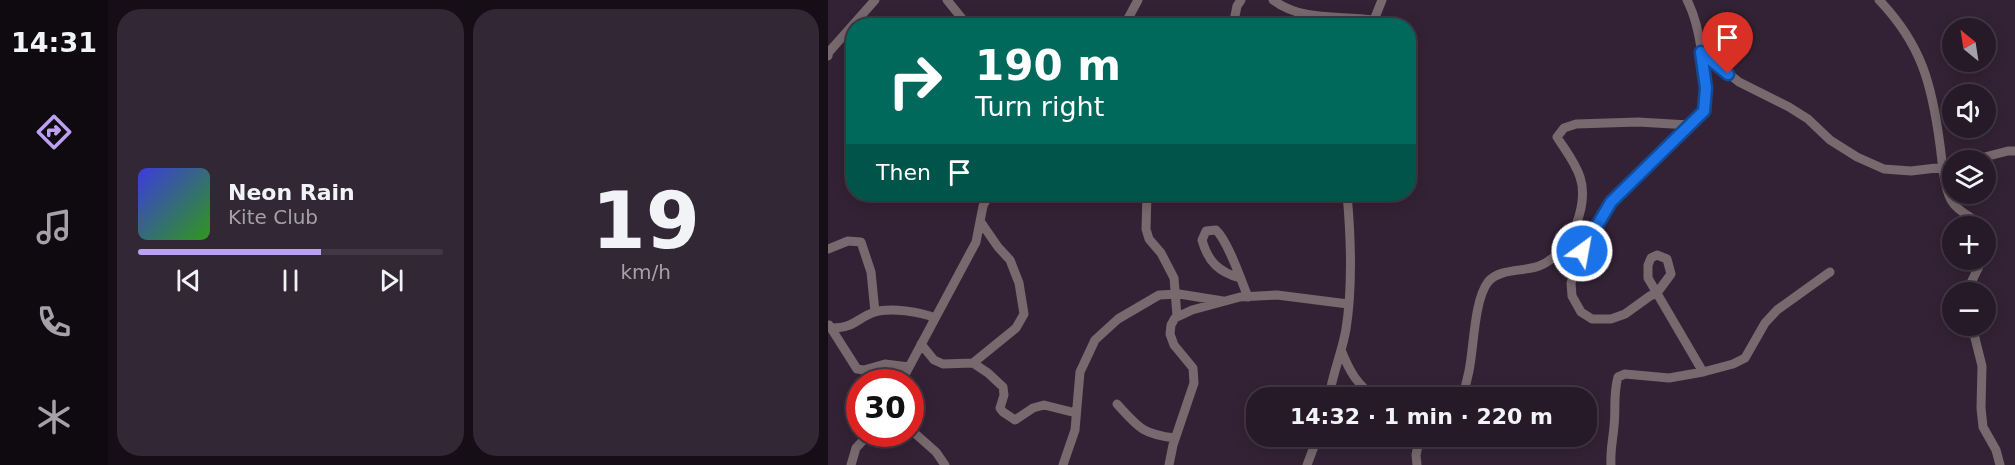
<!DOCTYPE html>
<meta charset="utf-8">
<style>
:root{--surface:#261a28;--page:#322734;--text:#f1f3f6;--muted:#a4a1a8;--line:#423845;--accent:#bca0f2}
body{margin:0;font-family:"DejaVu Sans",sans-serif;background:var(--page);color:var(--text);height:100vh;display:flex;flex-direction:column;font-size:22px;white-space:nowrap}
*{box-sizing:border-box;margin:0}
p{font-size:20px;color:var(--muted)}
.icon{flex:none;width:33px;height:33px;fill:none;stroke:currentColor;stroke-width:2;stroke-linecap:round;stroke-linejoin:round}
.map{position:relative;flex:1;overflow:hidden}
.drawer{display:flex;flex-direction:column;gap:9px;padding:9px;background:#150e16;width:720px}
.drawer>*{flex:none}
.hud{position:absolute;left:18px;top:18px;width:570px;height:183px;border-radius:24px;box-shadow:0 3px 15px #0003,0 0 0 2px var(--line);background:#00695c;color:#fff;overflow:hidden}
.needle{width:39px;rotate:330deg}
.buttons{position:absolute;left:1114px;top:18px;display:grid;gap:12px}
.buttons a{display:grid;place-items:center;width:54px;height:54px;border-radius:50%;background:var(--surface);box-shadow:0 3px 15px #0003,0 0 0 2px var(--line);font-size:30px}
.speed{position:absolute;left:18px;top:369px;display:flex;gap:12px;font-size:30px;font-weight:700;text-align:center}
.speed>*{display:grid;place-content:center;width:78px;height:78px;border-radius:50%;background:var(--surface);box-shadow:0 3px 15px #0003,0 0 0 2px var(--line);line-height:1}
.speed .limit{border:9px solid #d22;background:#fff;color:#111}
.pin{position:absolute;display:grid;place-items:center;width:51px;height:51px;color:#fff;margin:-62px -26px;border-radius:50% 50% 50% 0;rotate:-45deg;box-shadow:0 0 6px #0007}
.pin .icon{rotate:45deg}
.me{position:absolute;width:66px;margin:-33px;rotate:32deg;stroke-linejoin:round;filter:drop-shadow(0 0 4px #0008)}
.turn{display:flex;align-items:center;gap:21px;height:126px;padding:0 30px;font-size:27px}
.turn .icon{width:78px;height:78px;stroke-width:2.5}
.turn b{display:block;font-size:42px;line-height:51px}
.then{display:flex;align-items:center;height:57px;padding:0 30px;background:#0003;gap:12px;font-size:22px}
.drawer .widget{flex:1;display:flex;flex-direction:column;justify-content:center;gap:9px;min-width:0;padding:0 21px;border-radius:24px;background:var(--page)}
.drawer .dial{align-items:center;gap:0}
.dial b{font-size:78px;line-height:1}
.song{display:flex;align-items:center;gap:18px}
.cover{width:72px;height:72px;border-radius:9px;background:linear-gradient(135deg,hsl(240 70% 55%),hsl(110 70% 35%))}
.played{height:6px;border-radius:3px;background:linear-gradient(90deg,var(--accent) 60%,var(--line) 60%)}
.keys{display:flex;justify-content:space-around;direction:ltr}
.drawer .tiles{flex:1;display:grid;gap:9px;grid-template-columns:repeat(2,1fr)}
.trip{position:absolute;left:418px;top:387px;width:351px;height:60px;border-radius:24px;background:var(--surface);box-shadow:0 3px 15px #0003,0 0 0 2px var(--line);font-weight:800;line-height:60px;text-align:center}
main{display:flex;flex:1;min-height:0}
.tabs{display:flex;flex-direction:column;width:108px;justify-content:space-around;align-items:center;background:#0f0a10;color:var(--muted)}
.tabs .icon{width:42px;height:42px}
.tabs .active{color:var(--accent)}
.tabs b{font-size:27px;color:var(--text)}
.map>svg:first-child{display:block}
</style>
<main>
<nav class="tabs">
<b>14:31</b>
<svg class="icon active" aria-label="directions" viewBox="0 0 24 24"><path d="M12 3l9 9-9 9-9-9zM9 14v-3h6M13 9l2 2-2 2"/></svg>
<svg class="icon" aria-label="music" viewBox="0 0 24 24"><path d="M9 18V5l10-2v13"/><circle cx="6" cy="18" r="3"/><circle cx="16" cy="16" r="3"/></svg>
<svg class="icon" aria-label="phone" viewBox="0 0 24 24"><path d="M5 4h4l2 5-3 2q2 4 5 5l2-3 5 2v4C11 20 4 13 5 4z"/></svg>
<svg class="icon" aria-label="climate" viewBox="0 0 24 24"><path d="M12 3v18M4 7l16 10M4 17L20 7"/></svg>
</nav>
<section class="drawer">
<div class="tiles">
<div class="widget">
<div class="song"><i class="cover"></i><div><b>Neon Rain</b><p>Kite Club</p></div></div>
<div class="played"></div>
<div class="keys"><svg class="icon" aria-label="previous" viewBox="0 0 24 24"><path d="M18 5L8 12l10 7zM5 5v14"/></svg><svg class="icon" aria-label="pause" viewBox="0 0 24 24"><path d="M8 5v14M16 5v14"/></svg><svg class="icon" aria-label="next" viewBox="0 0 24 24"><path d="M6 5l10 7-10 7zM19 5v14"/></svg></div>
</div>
<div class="widget dial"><b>19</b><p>km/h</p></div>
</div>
</section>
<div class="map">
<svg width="1187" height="465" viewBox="0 0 1187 465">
<rect width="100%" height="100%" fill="#332235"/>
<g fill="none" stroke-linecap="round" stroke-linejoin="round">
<path stroke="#77696d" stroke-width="9" d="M119,0l21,26
M445,0c29,22 66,15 100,20
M859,0c15,29 19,79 17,111l-93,91 -29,49 -11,32 1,13 9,16 11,7h19l14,-5 25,-18 7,-3 14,-19 -4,-15 -10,-4 -6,3 -3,7v13l55,94
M1051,0c43,45 53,85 61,145 2,14 4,47 13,58 7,10 20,14 28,23
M544,25l10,-25
M296,26l14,-26
M405,26l4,-20 4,-6
M873,52l38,30 50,25 19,12 22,21 27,17 27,12 27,2 42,-5
M0,56l1,-4 46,-52
M1145,160l35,-9h7
M319,194l-1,35 3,10 12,14 13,25 3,38
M1158,235l2,6 -2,9
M0,249l20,-8 13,1 10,30 4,40
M412,278c-21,-6 -32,-16 -38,-38l4,-9 10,-1c12,11 25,50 32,67
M1141,292v-5l13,-27
M1,325l28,44 7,1 21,-6 24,3
M1144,326l10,40 -1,42 2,19 13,23 4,15
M3,328c25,0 25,-10 44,-16 15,-5 46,0 60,6
M93,344l13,16 9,4 30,-1 15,10 15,14 1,8 -4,13 3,4 12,8 18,-12 11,-3 32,8
M513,350c8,20 16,36 36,48
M145,363l43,-35 8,-14 -5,-31 -9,-23 -12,-13 -18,-26
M73,382l75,-140 7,-36 6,-12
M501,398c3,-24 13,-45 17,-69 7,-44 5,-91 1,-135
M634,398c3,-9 5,-18 7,-27 5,-24 5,-71 19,-89 12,-14 35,-10 51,-16 30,-11 51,-60 41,-89 -5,-15 -15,-27 -23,-40l7,-9 12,-4 62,-2 51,3
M289,404c22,24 25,30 58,34
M82,429l26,23 9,13
M23,465l5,-17 13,-14
M235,465l12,-35 5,-58 15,-32 23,-21 41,-24 20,-1 44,7
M341,465l4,-20 21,-62 -1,-15 -19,-23 -4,-11 1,-9 4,-7 17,-8 48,-13 37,-2 71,9
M479,465l11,-29
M589,465l-1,-10 4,-19
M783,465c-1,-14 2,-26 3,-39 2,-17 -1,-32 4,-49l7,-3 44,4 34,-6 30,-8 12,-6 20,-35 12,-13 53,-38"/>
</g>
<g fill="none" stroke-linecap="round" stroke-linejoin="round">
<defs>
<path id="route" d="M754,251l29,-49 93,-91 2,-23 -5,-36 27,22"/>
</defs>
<use href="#route" stroke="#114b97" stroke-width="15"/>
<use href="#route" stroke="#1a73e8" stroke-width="10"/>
</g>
</svg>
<div class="buttons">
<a><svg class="needle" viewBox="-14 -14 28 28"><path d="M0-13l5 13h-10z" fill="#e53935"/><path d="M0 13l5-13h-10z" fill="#a4a1a8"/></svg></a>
<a><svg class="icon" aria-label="sound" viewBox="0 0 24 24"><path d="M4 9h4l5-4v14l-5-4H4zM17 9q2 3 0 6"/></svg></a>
<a><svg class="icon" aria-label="layers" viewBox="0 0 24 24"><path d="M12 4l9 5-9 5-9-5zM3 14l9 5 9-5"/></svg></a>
<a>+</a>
<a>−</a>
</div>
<div class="speed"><div class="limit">30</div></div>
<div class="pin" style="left:900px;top:74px;background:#d93025"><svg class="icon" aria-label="arrive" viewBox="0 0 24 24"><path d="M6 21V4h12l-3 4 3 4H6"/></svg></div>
<svg class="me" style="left:754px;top:251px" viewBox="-20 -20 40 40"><circle r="17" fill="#1a73e8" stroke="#fff" stroke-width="3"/><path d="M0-11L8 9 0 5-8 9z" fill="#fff"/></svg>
<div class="trip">14:32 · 1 min · 220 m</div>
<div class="hud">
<div class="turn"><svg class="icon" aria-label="right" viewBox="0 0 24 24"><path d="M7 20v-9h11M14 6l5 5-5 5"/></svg><div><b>190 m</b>Turn right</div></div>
<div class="then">Then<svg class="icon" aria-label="arrive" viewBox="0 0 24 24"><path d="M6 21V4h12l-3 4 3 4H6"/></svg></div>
</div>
</div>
</main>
